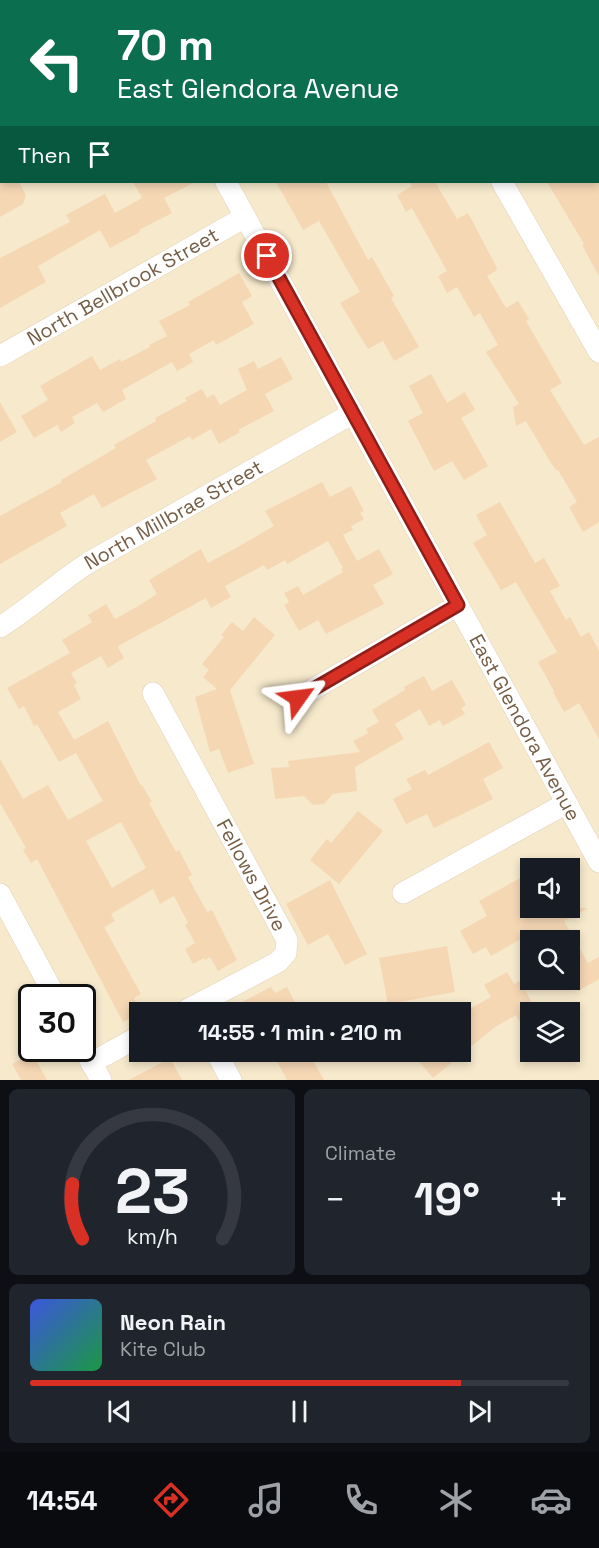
<!DOCTYPE html>
<meta charset="utf-8">
<style>
:root{--surface:#171b24;--page:#20242c;--text:#f1f3f6;--muted:#9ea1a6;--line:#363941;--accent:#d93025}
body{margin:0;font-family:"Space Grotesk",sans-serif;background:var(--page);color:var(--text);height:100vh;display:flex;flex-direction:column;font-size:22px;white-space:nowrap}
*{box-sizing:border-box;margin:0}
p{font-size:20px;color:var(--muted)}
.icon{flex:none;width:33px;height:33px;fill:none;stroke:currentColor;stroke-width:2;stroke-linecap:round;stroke-linejoin:round}
.map{position:relative;height:1080px;overflow:hidden}
.panel{display:flex;flex-direction:column;gap:9px;padding:9px;background:#0d0f14;flex:1}
.panel>*{flex:none}
.banner{position:absolute;left:0px;top:0px;width:600px;height:183px;box-shadow:0 3px 9px #0003;background:#0b6e4f;color:#fff;overflow:hidden}
.fabs{position:absolute;left:520px;top:858px;display:grid;gap:12px}
.fabs a{display:grid;place-items:center;width:60px;height:60px;border-radius:0px;background:var(--surface);box-shadow:0 3px 9px #0003;font-size:30px}
.speed{position:absolute;left:18px;top:984px;display:flex;gap:12px;font-size:30px;font-weight:700;text-align:center}
.speed>*{display:grid;place-content:center;width:78px;height:78px;border-radius:50%;background:var(--surface);box-shadow:0 3px 9px #0003;line-height:1}
.speed .limit{border:3px solid #111;border-radius:9px;background:#fff;color:#111}
.pin{position:absolute;display:grid;place-items:center;width:51px;height:51px;color:#fff;margin:-26px;border:3px solid #fff;border-radius:50%;box-shadow:0 2px 6px #0007}
.me{position:absolute;width:66px;margin:-33px;rotate:59deg;stroke-linejoin:round;filter:drop-shadow(0 0 4px #0008)}
.turn{display:flex;align-items:center;gap:21px;height:126px;padding:0 18px;font-size:27px}
.turn .icon{width:78px;height:78px;stroke-width:2.5}
.turn b{display:block;font-size:42px;line-height:51px}
.then{display:flex;align-items:center;height:57px;padding:0 18px;background:#0003;gap:12px;font-size:22px}
.big{font-size:45px;font-weight:800;line-height:1.1}
.panel .card{flex:1;display:flex;flex-direction:column;justify-content:center;gap:9px;min-width:0;padding:0 21px;border-radius:9px;background:var(--page)}
.panel .dial{align-items:center;gap:0}
.dial svg{height:156px;overflow:visible;fill:none;stroke:var(--line);stroke-width:7;stroke-linecap:round;text-anchor:middle}
.dial text{fill:var(--text);stroke:none}
.song{display:flex;align-items:center;gap:18px}
.cover{width:72px;height:72px;border-radius:9px;background:linear-gradient(135deg,hsl(230 70% 55%),hsl(140 70% 35%))}
.played{height:6px;border-radius:3px;background:linear-gradient(90deg,var(--accent) 80%,var(--line) 80%)}
.keys{display:flex;justify-content:space-around;direction:ltr}
.heat{display:flex;justify-content:space-between;align-items:center;font-size:33px;direction:ltr}
.panel .tiles{flex:1;display:grid;gap:9px;grid-template-columns:1fr 1fr}
.card:last-child{grid-column:span 2}
.trip{position:absolute;left:129px;top:1002px;width:342px;height:60px;border-radius:0px;background:var(--surface);box-shadow:0 3px 9px #0003;font-weight:800;line-height:60px;text-align:center}
.tabs{display:flex;height:96px;justify-content:space-around;align-items:center;background:#090b0e;color:var(--muted)}
.tabs .icon{width:42px;height:42px}
.tabs .selected{color:var(--accent)}
.tabs b{font-size:27px;color:var(--text)}
.map>svg:first-child{display:block}
</style>
<div class="map">
<svg width="599" height="1080" viewBox="0 0 599 1080">
<rect width="100%" height="100%" fill="#fef6de"/>
<path fill="#f6e9cc" fill-rule="evenodd" d="M0,0h599v1080h-599zM2,2h596v180h-596zM531,868h39v40h-39zM531,940h39v40h-39zM32,998h50v50h-50zM140,1012h320v40h-320zM531,1012h39v40h-39z"/>
<path fill="#f5d7b4" fill-rule="evenodd" d="M0,182h19l7,13 -3,9 -23,13z
M133,182h62l-31,16 8,15 -33,17 1,2 -30,16 -10,-18 -62,36 8,16 -46,26v-50l70,-36 -4,-7 39,-21 10,19 27,-15z
M276,182h50l42,78 4,-3 22,39 -3,2 28,49 -25,14 -11,-20 -15,8 -28,-46 20,-11 -41,-71 -16,9z
M409,182h26l22,37 11,-6 28,53 1,4 -10,6 19,32 12,-7 11,18 -3,2 36,62 -12,7 34,55 15,-8v85l-16,10 -14,-25 8,-5 -19,-32 -1,1 -6,-8 -25,-42 -10,5 -3,-19 6,-3 -33,-52 12,-7 -18,-32 -6,4 -17,-30 -10,6 -9,-17 9,-5 -35,-63 -6,4 -9,-17 15,-9z
M547,182h52v94l-17,-31 2,-1z
M239,273l13,23 -10,6 12,22 -38,21 -2,-5 -25,14 4,8 -16,9 -5,-9 -50,28 4,9 -23,13 -6,-9 -25,14 3,6 -14,9 -4,-7 -23,13 -13,-22 27,-16 -8,-14 52,-30 8,14 20,-11 1,3 29,-15 -1,-2 18,-9 -8,-15 31,-16 -2,-3z
M281,357l12,22 -28,15 9,17 -36,19 2,2 -21,12 -8,-15 -19,11 -2,-4 -44,24 11,19 -55,29 -8,-14 -34,19 7,13 -67,38v-48l62,-34 -1,-2 55,-32 -2,-3 42,-24 -1,-3 32,-17 -2,-3 17,-9 5,9 7,-4 6,11 27,-15 -9,-21 16,-8 4,8z
M431,374l16,29 18,-11 10,18 -14,8 27,48 -24,14 -12,-19 -18,10 -26,-50 15,-8 -14,-27z
M0,402l17,30 -17,10z
M322,482l8,15 21,-11 13,25 -4,2 4,6 -13,7 2,4 -10,5 14,26 22,-12 14,25 -20,11 11,19 -58,30 -8,-14 -19,11 -15,-26 5,-3 -5,-9 14,-7 5,9 40,-23 -2,-3 2,-1 -15,-27 -41,23 -2,-4 -18,10 -3,-5 -39,21 6,11 -20,11 -5,-10 -86,47 -2,2 6,11 -16,10 -7,-12 -30,17 6,10 -3,2 7,14 -23,13 16,28 34,-19 33,65 1,-1 10,17 -3,1 27,49 3,-2 13,25 -4,2 19,35 5,-2 25,50 -19,11 -8,-14 -5,3 -1,-2 -11,6 -8,-15 10,-6 -10,-18 3,-2 -14,-27 -14,8 -7,-15 -42,25 4,7 -11,6 37,67 -7,4 7,14 -18,10 -86,-163 -6,4 -8,-13 3,-2 -26,-45v-44l23,40 25,-14 20,35 35,-19 -27,-48 -17,9 -22,-38 -3,2 -10,-20 -5,3 -12,-21 63,-35 -8,-13 30,-18 -4,-7 18,-11 9,15 25,-14 17,-11 -8,-14 52,-31 7,14 28,-15 38,-22 -9,-15zM121,822l25,46 -34,20 -26,-47z
M500,502l35,61 9,-5 16,28 -10,5 16,29 4,-3 11,20 8,-5 10,19v88l-20,-36 -15,9 -11,-20 1,-1 -16,-29 19,-10 -41,-70 -15,8 -28,-47 14,-8 -11,-20z
M254,617l21,18 -45,55 24,74 -26,9 -9,-24 -9,3 -15,-55 22,-8 -14,-12 6,-7 -7,-6 22,-27 -3,-2 11,-13 11,9z
M424,676l8,15 20,-11 14,25 -5,3 4,6 -22,12 -3,-6 -11,6 -9,-17 -25,15 9,15 -49,28 2,24 -24,3 -9,10 -11,1 -9,-9 -29,3 -4,-31 18,-1 -1,-6 72,-9 -7,-11 15,-8 -2,-4 13,-7 -7,-12 33,-20 -1,-3z
M489,742l14,26 -20,11 10,20 -59,29 -7,-14 -21,10 -13,-25 19,-10 -6,-10 19,-9 3,5z
M358,811l25,20 -44,53 -29,-24 17,-21 4,4z
M531,872v36h57l-24,13 24,42 11,-6v22l-21,12 -3,-5 -5,3v-49h-51l-28,16 -5,-9 -13,7 -13,-23 27,-15 -8,-15z
M330,880l37,74 -22,11 -17,-31 -20,11 -22,-41z
M447,946l8,46 -67,12 -9,-46z
M507,972l7,12 6,-3 17,31h-6v31l-15,-28 -21,12 -62,51 -22,-26h49v-38l31,-17 -7,-12z
M271,987l4,6 12,-6 13,25h-77z
M281,1052h27l16,28h-37l-13,-24z
M32,1053l15,27h-26l-9,-16z
M170,1058l12,22h-53z"/>
<g fill="none" stroke-linecap="round" stroke-linejoin="round">
<defs>
<g id="street">
<path d="M128,0v2"/>
<path d="M398,0l1,2"/>
<path d="M173,2l2,-2"/>
<path d="M0,99h2"/>
<path id="s1" d="M226,182l373,680"/>
<path d="M502,182l97,170"/>
<path id="s2" d="M0,356l245,-139"/>
<path id="s3" d="M0,627c31,-19 57,-44 88,-64l265,-150"/>
<path id="s4" d="M153,693l134,247 -1,13 -8,9 -95,50"/>
<path d="M298,698l160,-93"/>
<path d="M403,893l164,-90"/>
<path d="M0,894l56,104"/>
<path d="M82,1046l19,34"/>
<path d="M216,1052l15,28"/>
<path d="M91,1063l49,-27"/>
</g>
</defs>
<use href="#street" stroke="#e2d2ba" stroke-width="22"/>
<use href="#street" stroke="#fff" stroke-width="21"/>
</g>
<g fill="none" stroke-linecap="round" stroke-linejoin="round">
<defs>
<path id="route" d="M267,256l191,349 -160,93"/>
</defs>
<use href="#route" stroke="#8d1f18" stroke-width="15"/>
<use href="#route" stroke="#d93025" stroke-width="10"/>
</g>
<g text-anchor="middle" dominant-baseline="central" stroke-width="4.5" stroke-linejoin="round" paint-order="stroke">
<g font-size="20" fill="#755d45" stroke="#fff9e6">
<text stroke="none"><textPath href="#s2" startOffset="141">North Bellbrook Street</textPath></text>
<text stroke="none"><textPath href="#s3" startOffset="207">North Millbrae Street</textPath></text>
<text stroke="none"><textPath href="#s1" startOffset="622">East Glendora Avenue</textPath></text>
<text stroke="none"><textPath href="#s4" startOffset="207">Fellows Drive</textPath></text>
</g>
</g>
</svg>
<div class="fabs">
<a><svg class="icon" aria-label="sound" viewBox="0 0 24 24"><path d="M4 9h4l5-4v14l-5-4H4zM17 9q2 3 0 6"/></svg></a>
<a><svg class="icon" aria-label="search" viewBox="0 0 24 24"><circle cx="10" cy="10" r="6"/><path d="M15 15l6 6"/></svg></a>
<a><svg class="icon" aria-label="layers" viewBox="0 0 24 24"><path d="M12 4l9 5-9 5-9-5zM3 14l9 5 9-5"/></svg></a>
</div>
<div class="speed"><div class="limit">30</div></div>
<div class="pin" style="left:267px;top:256px;background:#d93025"><svg class="icon" aria-label="arrive" viewBox="0 0 24 24"><path d="M6 21V4h12l-3 4 3 4H6"/></svg></div>
<svg class="me" style="left:298px;top:698px" viewBox="-20 -20 40 40"><path d="M0-17L14 15 0 8-14 15z" fill="#d93025" stroke="#fff" stroke-width="4"/></svg>
<div class="trip">14:55 · 1 min · 210 m</div>
<div class="banner">
<div class="turn"><svg class="icon" aria-label="left" viewBox="0 0 24 24"><path d="M17 20v-9H6M10 6l-5 5 5 5"/></svg><div><b>70 m</b>East Glendora Avenue</div></div>
<div class="then">Then<svg class="icon" aria-label="arrive" viewBox="0 0 24 24"><path d="M6 21V4h12l-3 4 3 4H6"/></svg></div>
</div>
</div>
<section class="panel">
<div class="tiles">
<div class="card dial"><svg viewBox="0 0 100 80">
<path d="M14 69A42 42 0 1 1 86 69"/>
<path d="M14 69A42 42 0 0 1 9 41" stroke="#d93025"/>
<text x="50" y="56" font-size="32" font-weight="700">23</text>
<text x="50" y="72" font-size="11">km/h</text>
</svg></div>
<div class="card"><p>Climate</p>
<div class="heat"><a>−</a><b class="big">19°</b><a>+</a></div>
</div>
<div class="card">
<div class="song"><i class="cover"></i><div><b>Neon Rain</b><p>Kite Club</p></div></div>
<div class="played"></div>
<div class="keys"><svg class="icon" aria-label="previous" viewBox="0 0 24 24"><path d="M18 5L8 12l10 7zM5 5v14"/></svg><svg class="icon" aria-label="pause" viewBox="0 0 24 24"><path d="M8 5v14M16 5v14"/></svg><svg class="icon" aria-label="next" viewBox="0 0 24 24"><path d="M6 5l10 7-10 7zM19 5v14"/></svg></div>
</div>
</div>
</section>
<nav class="tabs">
<b>14:54</b>
<svg class="icon selected" aria-label="directions" viewBox="0 0 24 24"><path d="M12 3l9 9-9 9-9-9zM9 14v-3h6M13 9l2 2-2 2"/></svg>
<svg class="icon" aria-label="music" viewBox="0 0 24 24"><path d="M9 18V5l10-2v13"/><circle cx="6" cy="18" r="3"/><circle cx="16" cy="16" r="3"/></svg>
<svg class="icon" aria-label="phone" viewBox="0 0 24 24"><path d="M5 4h4l2 5-3 2q2 4 5 5l2-3 5 2v4C11 20 4 13 5 4z"/></svg>
<svg class="icon" aria-label="climate" viewBox="0 0 24 24"><path d="M12 3v18M4 7l16 10M4 17L20 7"/></svg>
<svg class="icon" aria-label="car" viewBox="0 0 24 24"><path d="M5 17H2v-5l4-1 3-4h7l3 4 3 1v5h-3M9 17h6M6 11h13"/><circle cx="7" cy="17" r="2"/><circle cx="17" cy="17" r="2"/></svg>
</nav>
